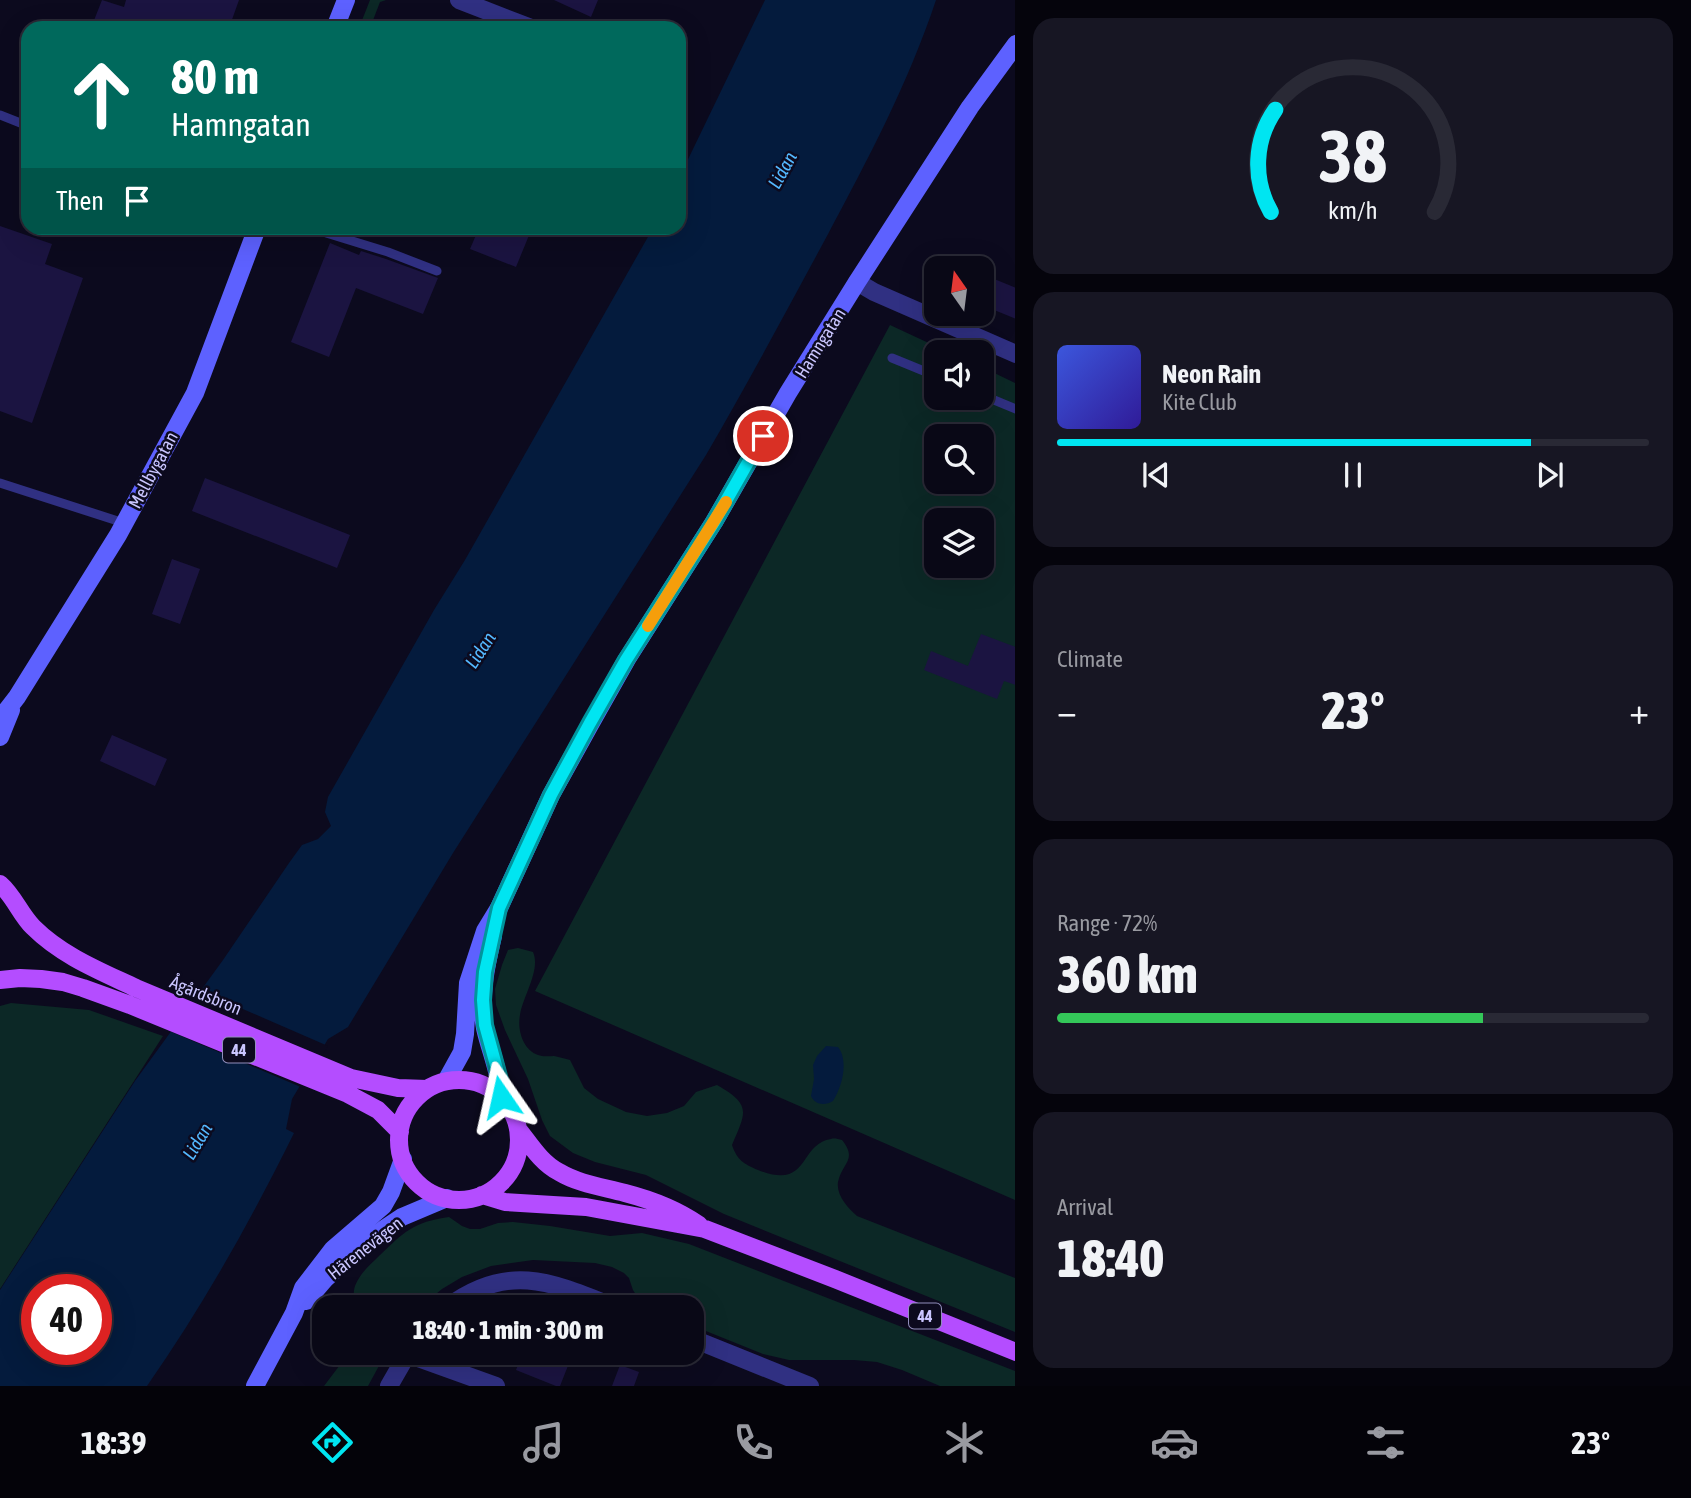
<!DOCTYPE html>
<meta charset="utf-8">
<style>
:root{--surface:#090816;--page:#171623;--text:#f1f3f6;--muted:#999aa1;--line:#292935;--accent:#00e5f1}
body{margin:0;font-family:"Asap Condensed",sans-serif;background:var(--page);color:var(--text);height:100vh;display:flex;flex-direction:column;font-size:26px;white-space:nowrap}
*{box-sizing:border-box;margin:0}
p{font-size:23px;color:var(--muted)}
.icon{flex:none;width:38px;height:38px;fill:none;stroke:currentColor;stroke-width:2;stroke-linecap:round;stroke-linejoin:round}
.map{position:relative;flex:1;overflow:hidden}
.sheet{display:flex;flex-direction:column;gap:18px;padding:18px;background:#05040c;width:676px}
.sheet>*{flex:none}
.banner{position:absolute;left:21px;top:21px;width:665px;height:214px;border-radius:21px;box-shadow:0 7px 28px #0002,0 0 0 2px var(--line);background:#00695c;color:#fff;overflow:hidden}
.needle{width:46px;rotate:346deg}
.tools{position:absolute;left:924px;top:256px;display:grid;gap:14px}
.tools a{display:grid;place-items:center;width:70px;height:70px;border-radius:14px;background:var(--surface);box-shadow:0 7px 28px #0002,0 0 0 2px var(--line);font-size:35px}
.speed{position:absolute;left:21px;top:1274px;display:flex;gap:14px;font-size:35px;font-weight:700;text-align:center}
.speed>*{display:grid;place-content:center;width:91px;height:91px;border-radius:50%;background:var(--surface);box-shadow:0 7px 28px #0002,0 0 0 2px var(--line);line-height:1}
.speed .limit{border:10px solid #d22;background:#fff;color:#111}
.pin{position:absolute;display:grid;place-items:center;width:60px;height:60px;color:#fff;margin:-30px;border:4px solid #fff;border-radius:50%;box-shadow:0 2px 7px #0007}
.me{position:absolute;width:77px;margin:-38px;rotate:349deg;stroke-linejoin:round;filter:drop-shadow(0 0 5px #0008)}
.turn{display:flex;align-items:center;gap:24px;height:147px;padding:0 35px;font-size:32px}
.turn .icon{width:91px;height:91px;stroke-width:2.5}
.turn b{display:block;font-size:49px;line-height:60px}
.then{display:flex;align-items:center;height:66px;padding:0 35px;background:#0003;gap:14px;font-size:26px}
.big{font-size:52px;font-weight:800;line-height:1.1}
.sheet .tile{flex:1;display:flex;flex-direction:column;justify-content:center;gap:10px;min-width:0;padding:0 24px;border-radius:21px;background:var(--page)}
.sheet .dial{align-items:center;gap:0}
.dial svg{height:182px;overflow:visible;fill:none;stroke:var(--line);stroke-width:7;stroke-linecap:round;text-anchor:middle}
.dial text{fill:var(--text);stroke:none}
.song{display:flex;align-items:center;gap:21px}
.cover{width:84px;height:84px;border-radius:10px;background:linear-gradient(135deg,hsl(230 70% 55%),hsl(250 70% 35%))}
.played{height:7px;border-radius:4px;background:linear-gradient(90deg,var(--accent) 80%,var(--line) 80%)}
.keys{display:flex;justify-content:space-around;direction:ltr}
.heat{display:flex;justify-content:space-between;align-items:center;font-size:38px;direction:ltr}
.charge{height:10px;border-radius:5px;background:linear-gradient(90deg,#34c759 72%,var(--line) 0)}
.trip{position:absolute;left:312px;top:1295px;width:392px;height:70px;border-radius:21px;background:var(--surface);box-shadow:0 7px 28px #0002,0 0 0 2px var(--line);font-weight:800;line-height:70px;text-align:center}
.menu{display:flex;height:112px;justify-content:space-around;align-items:center;background:#040309;color:var(--muted)}
.menu .icon{width:49px;height:49px}
.menu .on{color:var(--accent)}
.menu b{font-size:32px;color:var(--text)}
main{display:flex;flex:1;min-height:0}
.map>svg:first-child{display:block}
</style>
<main>
<div class="map">
<svg width="1016" height="1386" viewBox="0 0 1016 1386">
<rect width="100%" height="100%" fill="#0c0a1e"/>
<path fill="#0c2826" fill-rule="evenodd" d="M370,0h16l-6,2 -10,26h-11z
M890,325l58,27h-12v45h46v-30l33,16v817l-480,-209zM936,436h46v45h-46zM936,520h46v45h-46z
M518,948l15,4c8,18 -10,44 -13,63 -3,15 3,35 18,40 5,2 11,1 16,1 6,1 11,3 16,4l14,28 14,11 28,13 21,4 20,-3 17,-7 12,-14 21,-7c35,20 29,27 15,60 5,15 12,19 26,25 52,21 40,-26 73,-31 3,-1 7,0 11,1 16,20 0,23 -4,42 -2,13 10,26 19,34l158,62v54l-291,-118 -78,-39 -51,-13 -22,-9 -23,-17 -8,-16 -14,-41 -23,-49 -9,-25 -1,-16 7,-24 6,-15z
M11,1003l78,7 74,26 -163,253v-283z
M449,1217l13,9 8,3h10l18,-6 15,-1 37,4 60,10 32,-3 47,11 326,127v15h-75l-38,-16 -25,-8 -23,-2h-65l-26,-6 -72,-29v-18h-37l-16,-9 -5,-8 -4,-12 -5,-5 -12,-6 -17,-4 -62,-3 -42,6 -29,11 -20,12 -22,18h-67c1,-7 0,-15 2,-21 5,-13 15,-21 24,-30 25,-24 34,-34 70,-39z
M349,1353h37l-18,33h-44z"/>
<path fill="#041b3d" fill-rule="evenodd" d="M765,0h171c-28,84 -68,159 -109,236 -40,74 -79,147 -121,219l-253,398 -105,174 -20,12 -36,60 -6,30 8,4c-43,87 -91,173 -147,253h-147v-96l135,-209 88,-121 66,-97 13,-18 16,-6 13,-13 -6,-14 3,-15 106,-187 31,-50 188,-332h26v-50zM37,1290h59v59h-59z
M826,1046l12,1c11,14 4,40 -5,54 -8,5 -18,4 -22,-5l3,-17 -1,-14 4,-9z"/>
<path fill="#0c0a1e" d="M197,989l131,57 -25,42 -136,-58z"/>
<path fill="#1b1441" d="M102,0l22,7 2,-7h113l-10,28h-138z
M554,0h44l-7,17z
M0,226l52,18 -7,20 38,14 -51,145 -32,-12z
M479,228h53l-16,39 -46,-18z
M330,243l29,12 2,-4 25,8 52,19 -15,36 -67,-26 -27,69 -38,-15z
M982,274l34,14v31l-34,-14z
M205,478l145,57 -13,33 -145,-57z
M172,559l28,10 -20,55 -28,-10z
M981,634l35,13v38l-12,-4 -7,18 -73,-29 7,-19 37,15z
M112,735l55,24 -12,27 -55,-25z
M549,1353h24l-13,33h-4l-40,-16 6,-15 23,9z
M620,1365l19,7 -5,14h-22z"/>
<g fill="none" stroke-linecap="round" stroke-linejoin="round">
<path stroke="#303082" stroke-width="9" d="M0,115l28,11
M310,228l78,24 49,19
M892,358l44,18
M982,395l34,14
M0,483l124,40"/>
<path stroke="#303082" stroke-width="18" d="M459,0l72,28
M857,282l17,10 142,62
M448,1307c60,-45 104,-25 166,0
M691,1338l119,48
M407,1354l89,32
M389,1386l19,-33"/>
<path stroke="#5d61ff" stroke-width="18" d="M335,28l11,-28
M0,719l17,-22 101,-162 77,-142 62,-165
M0,737l11,-27
M493,936c-7,30 -14,61 -8,92 5,23 15,44 16,68
M446,1081l16,-29 3,-18 3,-51 17,-52 14,-23 52,-113 40,-72 36,-64 87,-137 74,-129 69,-111 113,-175 46,-63
M306,1301l19,-22 20,-18 39,-32 18,-12 45,-19
M255,1386l39,-73 9,-25 30,-39 50,-43 8,-14 12,-33"/>
<path stroke="#b44dff" stroke-width="18" d="M0,884c14,12 20,30 33,43 29,29 67,44 103,61l215,90 47,10 29,1
M0,980l20,-2 21,1 22,3 20,6 47,17 218,89 30,16 22,22
M399 1140a60 60 0 1 1 120 0a60 60 0 1 1-120 0Z
M518,1129c12,15 23,34 41,43 20,12 44,15 66,21 27,7 51,16 74,32
M482,1195l23,7 81,5 119,22 130,50 181,73"/>
</g>
<g fill="none" stroke-linecap="round" stroke-linejoin="round">
<defs>
<path id="route" d="M501,1097l-1,-17 -15,-55 -2,-25 2,-28 14,-64 52,-113 39,-72 36,-63 88,-138 49,-86"/>
</defs>
<use href="#route" stroke="#00959d" stroke-width="18"/>
<use href="#route" stroke="#00e5f1" stroke-width="12"/>
<path stroke="#f59e0b" stroke-width="12" d="M648,626l78,-124"/>
</g>
<g text-anchor="middle" dominant-baseline="central" stroke-width="5" stroke-linejoin="round" paint-order="stroke">
<g fill="#0c0a1e" stroke="#918ebc" stroke-width="2">
<rect x="223" y="1037.5" width="32" height="25" rx="5"/>
<rect x="909" y="1303.5" width="32" height="25" rx="5"/>
</g>
<g font-size="16" font-weight="bold" fill="#cac6ff">
<text x="239" y="1050">44</text>
<text x="925" y="1316">44</text>
</g>
<g font-size="18" fill="#cac6ff" stroke="#0c0a1e">
<text transform="translate(820 343) rotate(-58)">Hamngatan</text>
<text transform="translate(153 470) rotate(-62)">Mellbygatan</text>
<text transform="translate(206 995) rotate(22)">Ågårdsbron</text>
<text transform="translate(365 1248) rotate(-38)">Härenevägen</text>
</g>
<g font-size="19" font-style="italic" fill="#54b8ff" stroke="#0c0a1e">
<text transform="translate(782 170) rotate(-61)">Lidan</text>
<text transform="translate(480 650) rotate(-57)">Lidan</text>
<text transform="translate(197 1141) rotate(-59)">Lidan</text>
</g>
</g>
</svg>
<div class="tools">
<a><svg class="needle" viewBox="-14 -14 28 28"><path d="M0-13l5 13h-10z" fill="#e53935"/><path d="M0 13l5-13h-10z" fill="#999aa1"/></svg></a>
<a><svg class="icon" aria-label="sound" viewBox="0 0 24 24"><path d="M4 9h4l5-4v14l-5-4H4zM17 9q2 3 0 6"/></svg></a>
<a><svg class="icon" aria-label="search" viewBox="0 0 24 24"><circle cx="10" cy="10" r="6"/><path d="M15 15l6 6"/></svg></a>
<a><svg class="icon" aria-label="layers" viewBox="0 0 24 24"><path d="M12 4l9 5-9 5-9-5zM3 14l9 5 9-5"/></svg></a>
</div>
<div class="speed"><div class="limit">40</div></div>
<div class="pin" style="left:763px;top:436px;background:#d93025"><svg class="icon" aria-label="arrive" viewBox="0 0 24 24"><path d="M6 21V4h12l-3 4 3 4H6"/></svg></div>
<svg class="me" style="left:501px;top:1097px" viewBox="-20 -20 40 40"><path d="M0-17L14 15 0 8-14 15z" fill="#00e5f1" stroke="#fff" stroke-width="4"/></svg>
<div class="trip">18:40 · 1 min · 300 m</div>
<div class="banner">
<div class="turn"><svg class="icon" aria-label="ahead" viewBox="0 0 24 24"><path d="M12 20V5M6 11l6-6 6 6"/></svg><div><b>80 m</b>Hamngatan</div></div>
<div class="then">Then<svg class="icon" aria-label="arrive" viewBox="0 0 24 24"><path d="M6 21V4h12l-3 4 3 4H6"/></svg></div>
</div>
</div>
<section class="sheet">
<div class="tile dial"><svg viewBox="0 0 100 80">
<path d="M14 69A42 42 0 1 1 86 69"/>
<path d="M14 69A42 42 0 0 1 16 24" stroke="#00e5f1"/>
<text x="50" y="56" font-size="32" font-weight="700">38</text>
<text x="50" y="72" font-size="11">km/h</text>
</svg></div>
<div class="tile">
<div class="song"><i class="cover"></i><div><b>Neon Rain</b><p>Kite Club</p></div></div>
<div class="played"></div>
<div class="keys"><svg class="icon" aria-label="previous" viewBox="0 0 24 24"><path d="M18 5L8 12l10 7zM5 5v14"/></svg><svg class="icon" aria-label="pause" viewBox="0 0 24 24"><path d="M8 5v14M16 5v14"/></svg><svg class="icon" aria-label="next" viewBox="0 0 24 24"><path d="M6 5l10 7-10 7zM19 5v14"/></svg></div>
</div>
<div class="tile"><p>Climate</p>
<div class="heat"><a>−</a><b class="big">23°</b><a>+</a></div>
</div>
<div class="tile"><p>Range · 72%</p><b class="big">360 km</b><div class="charge"></div></div>
<div class="tile"><p>Arrival</p><b class="big">18:40</b></div>
</section>
</main>
<nav class="menu">
<b>18:39</b>
<svg class="icon on" aria-label="directions" viewBox="0 0 24 24"><path d="M12 3l9 9-9 9-9-9zM9 14v-3h6M13 9l2 2-2 2"/></svg>
<svg class="icon" aria-label="music" viewBox="0 0 24 24"><path d="M9 18V5l10-2v13"/><circle cx="6" cy="18" r="3"/><circle cx="16" cy="16" r="3"/></svg>
<svg class="icon" aria-label="phone" viewBox="0 0 24 24"><path d="M5 4h4l2 5-3 2q2 4 5 5l2-3 5 2v4C11 20 4 13 5 4z"/></svg>
<svg class="icon" aria-label="climate" viewBox="0 0 24 24"><path d="M12 3v18M4 7l16 10M4 17L20 7"/></svg>
<svg class="icon" aria-label="car" viewBox="0 0 24 24"><path d="M5 17H2v-5l4-1 3-4h7l3 4 3 1v5h-3M9 17h6M6 11h13"/><circle cx="7" cy="17" r="2"/><circle cx="17" cy="17" r="2"/></svg>
<svg class="icon" aria-label="filters" viewBox="0 0 24 24"><path d="M4 7h16M4 17h16"/><circle cx="9" cy="7" r="2"/><circle cx="15" cy="17" r="2"/></svg>
<b>23°</b>
</nav>
